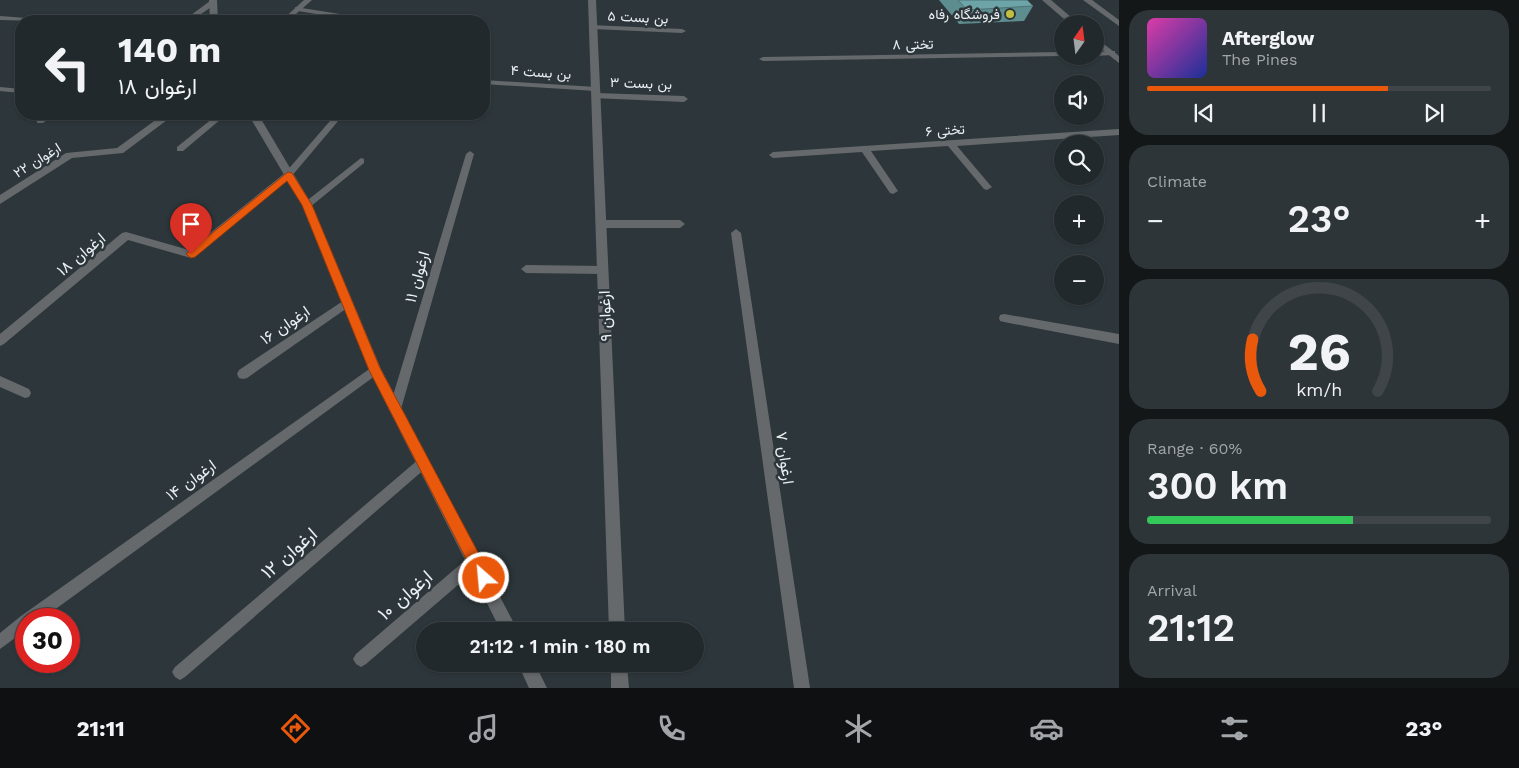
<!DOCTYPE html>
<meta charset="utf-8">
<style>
:root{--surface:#22292c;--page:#2e3538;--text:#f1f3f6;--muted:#a2a6a9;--line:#3f4548;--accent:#ea580c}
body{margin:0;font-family:"Work Sans",Vazirmatn,sans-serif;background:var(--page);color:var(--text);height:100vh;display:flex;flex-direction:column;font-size:19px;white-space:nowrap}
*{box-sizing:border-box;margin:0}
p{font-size:16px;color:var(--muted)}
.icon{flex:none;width:28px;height:28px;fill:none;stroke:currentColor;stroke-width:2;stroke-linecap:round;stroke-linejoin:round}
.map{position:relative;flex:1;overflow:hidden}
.details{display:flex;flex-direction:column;gap:10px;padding:10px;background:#131718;width:400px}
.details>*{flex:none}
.hud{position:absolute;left:15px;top:15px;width:475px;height:105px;border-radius:20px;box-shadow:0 1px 4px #0004,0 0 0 1px var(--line);background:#22292c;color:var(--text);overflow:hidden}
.needle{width:32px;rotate:14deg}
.fabs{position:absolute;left:1054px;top:15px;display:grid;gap:10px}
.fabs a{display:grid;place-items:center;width:50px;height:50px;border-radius:50%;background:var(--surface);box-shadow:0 1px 4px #0004,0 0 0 1px var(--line);font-size:25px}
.speed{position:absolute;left:15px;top:608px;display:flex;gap:10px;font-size:25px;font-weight:700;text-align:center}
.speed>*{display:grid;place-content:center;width:65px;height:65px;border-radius:50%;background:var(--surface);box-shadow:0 1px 4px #0004,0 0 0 1px var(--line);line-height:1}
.speed .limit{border:8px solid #d22;background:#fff;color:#111}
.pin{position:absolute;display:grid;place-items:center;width:42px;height:42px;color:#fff;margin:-51px -21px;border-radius:50% 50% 50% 0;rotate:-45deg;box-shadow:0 0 5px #0007}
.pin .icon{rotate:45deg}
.me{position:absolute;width:55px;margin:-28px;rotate:333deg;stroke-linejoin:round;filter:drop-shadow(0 0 4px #0008)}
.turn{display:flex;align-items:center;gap:18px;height:105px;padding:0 20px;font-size:22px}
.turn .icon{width:65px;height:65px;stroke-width:2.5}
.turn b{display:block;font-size:35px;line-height:42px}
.big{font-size:38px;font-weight:600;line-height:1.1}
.details .tile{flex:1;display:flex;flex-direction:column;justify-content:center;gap:8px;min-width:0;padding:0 18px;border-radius:20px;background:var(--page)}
.details .dial{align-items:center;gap:0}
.dial svg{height:130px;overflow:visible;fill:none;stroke:var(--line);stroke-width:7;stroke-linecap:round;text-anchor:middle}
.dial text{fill:var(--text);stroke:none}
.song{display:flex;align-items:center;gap:15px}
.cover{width:60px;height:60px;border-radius:8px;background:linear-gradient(135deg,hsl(320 70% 55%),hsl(230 70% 35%))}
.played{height:5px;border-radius:2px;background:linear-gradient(90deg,var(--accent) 70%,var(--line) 70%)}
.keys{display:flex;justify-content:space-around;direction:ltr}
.heat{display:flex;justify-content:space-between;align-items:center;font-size:28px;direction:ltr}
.charge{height:8px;border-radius:4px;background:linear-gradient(90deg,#34c759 60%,var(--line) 0)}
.trip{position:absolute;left:416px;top:622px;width:288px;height:50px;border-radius:25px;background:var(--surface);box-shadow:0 1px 4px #0004,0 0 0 1px var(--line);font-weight:600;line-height:50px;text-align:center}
.dock{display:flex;height:80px;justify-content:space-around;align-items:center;background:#0e1012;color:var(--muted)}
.dock .icon{width:35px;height:35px}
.dock .on{color:var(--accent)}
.dock b{font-size:22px;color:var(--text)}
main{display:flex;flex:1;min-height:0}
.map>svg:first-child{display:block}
</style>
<main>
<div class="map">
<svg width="1119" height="688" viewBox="0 0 1119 688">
<rect width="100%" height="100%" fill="#2d373b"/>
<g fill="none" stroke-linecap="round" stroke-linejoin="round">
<path fill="#66696c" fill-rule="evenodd" d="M304,0h8l-24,21h-7z
M210,1l7,2 -26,18h-8z
M0,16l40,3 4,2 -44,-1z
M590,25l92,4 4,2 -4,2 -89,-4h-3z
M1112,51h3v4h-3l-17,1v-4z
M1062,52v4l-299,5 -4,-2 4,-2z
M484,80l112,7 4,2 -4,2 -112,-7z
M0,87l21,2v4l-21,-2z
M596,93l88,3 4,3 -4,3 -91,-4 -1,-2z
M45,114h10l-12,9h-6v-4z
M218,114h9l-44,37h-6v-4z
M336,114h8l-53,63 -96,80 -4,1 -63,-18 -124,104 -4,2v-12l122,-101 4,-1 63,18 96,-77z
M1119,129v6l-162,11 33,39 2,2 -5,3 -3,-1 -36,-43 -77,5 27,40 -5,3 -3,-1 -28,-41 -89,6 -4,-3 4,-3z
M470,151l4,3 -73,255 -2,4 -4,1 -4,-1 -2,-4 77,-255z
M361,158l3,1v4l-54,44h-6v-4z
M601,220h79l5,4 -5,4h-79l-5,-4z
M736,229l5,4 69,455h-16l-63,-455z
M526,265l77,1 5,4 -5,4 -77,-1 -5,-4z
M346,299l4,1 1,3 -1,3 -103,72 -4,1 -4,-1 -2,-4 2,-4z
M1004,314l115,20v10l-115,-22 -4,-1 -1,-3 1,-3z
M375,365l4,2 2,3 -2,3 -337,246h-16v11l-26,19v-16l21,-17z
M0,376l29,13 2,4 -2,4 -4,1 -25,-11z
M423,457l4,2 2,4 -2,4 -242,210 -5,3 -5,-3 -3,-5 3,-5 244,-208z
M475,554l5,2 2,5 -2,5 -114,98 -5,3 -5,-3 -3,-5 3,-5 114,-98z"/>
<path fill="#66696c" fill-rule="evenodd" d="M209,0h8l1,21h-8z
M588,0h8l29,631h-16z
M295,7l77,12 4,2h-17l-61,-10h-3z
M164,114h11l-52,39 -51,5 -72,46v-9l66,-42 51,-5z
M248,114h10l54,91 69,164 137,262h-17l-132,-261 -67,-165z
M518,664h17l12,24h-18z
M611,664h16l2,24h-18z"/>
<path fill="#66696c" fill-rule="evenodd" d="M1042,0h9l28,24h-9z
M1083,0h9l27,20v6z
M1095,37l24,19v7l-24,-19z"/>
</g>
<path fill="#5e8d90" d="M939,0h88l6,6 -9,15 -65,3z"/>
<path fill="#6da4a8" stroke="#4c7376" d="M958,0h69l6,6 -66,4z"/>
<path fill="#ea580c" stroke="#983908" d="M288,172l4,1 20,32 68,163 109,205 2,5 -2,6 -5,2 -5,-2 -110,-214 -67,-165 -15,-24 -92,76 -4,1 -5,-4z"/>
<circle fill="#c1be40" stroke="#2d373b" stroke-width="2" cx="1010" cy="14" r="5"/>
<g text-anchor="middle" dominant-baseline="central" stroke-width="5" stroke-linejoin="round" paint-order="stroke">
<g font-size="14" fill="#eaf0f3" stroke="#2d373b" text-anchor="end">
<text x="1000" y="14">فروشگاه رفاه</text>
</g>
<g font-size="14" fill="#eaf0f3" stroke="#2d373b">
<text transform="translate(638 17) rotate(3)">بن بست ۵</text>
<text transform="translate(913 44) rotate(-1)">تختی ۸</text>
<text transform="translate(541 72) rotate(4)">بن بست ۴</text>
<text transform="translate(641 83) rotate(2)">بن بست ۳</text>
<text transform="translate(945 130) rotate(-4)">تختی ۶</text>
<text transform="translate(37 160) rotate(-32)">ارغوان ۲۲</text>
</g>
<g font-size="16" fill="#eaf0f3" stroke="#2d373b">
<text transform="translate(81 254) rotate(-40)">ارغوان ۱۸</text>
<text transform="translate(417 277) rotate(-74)">ارغوان ۱۱</text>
<text transform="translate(605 316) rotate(-92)">ارغوان ۹</text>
<text transform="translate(285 325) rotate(-34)">ارغوان ۱۶</text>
<text transform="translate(785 458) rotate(82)">ارغوان ۷</text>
<text transform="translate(191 480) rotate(-36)">ارغوان ۱۴</text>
</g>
<g font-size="19" fill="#eaf0f3" stroke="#2d373b">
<text transform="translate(289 553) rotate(-41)">ارغوان ۱۲</text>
<text transform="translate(405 595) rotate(-41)">ارغوان ۱۰</text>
</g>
</g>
</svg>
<div class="fabs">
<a><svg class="needle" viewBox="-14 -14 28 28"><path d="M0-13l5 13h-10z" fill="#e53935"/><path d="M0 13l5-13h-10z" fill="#a2a6a9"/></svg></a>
<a><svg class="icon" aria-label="sound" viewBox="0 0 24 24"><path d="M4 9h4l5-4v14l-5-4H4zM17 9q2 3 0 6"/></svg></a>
<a><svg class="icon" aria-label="search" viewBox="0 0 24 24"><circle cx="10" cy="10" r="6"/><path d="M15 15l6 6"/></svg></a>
<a>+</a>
<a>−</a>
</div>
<div class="speed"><div class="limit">30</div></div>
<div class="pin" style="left:191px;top:254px;background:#d93025"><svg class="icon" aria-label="arrive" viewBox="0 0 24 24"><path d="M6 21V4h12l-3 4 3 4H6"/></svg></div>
<svg class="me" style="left:484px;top:578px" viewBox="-20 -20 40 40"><circle r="17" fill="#ea580c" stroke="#fff" stroke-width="3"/><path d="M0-11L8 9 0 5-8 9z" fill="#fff"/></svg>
<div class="trip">21:12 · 1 min · 180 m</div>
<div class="hud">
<div class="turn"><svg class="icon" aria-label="left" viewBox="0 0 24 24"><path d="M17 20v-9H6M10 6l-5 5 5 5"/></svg><div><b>140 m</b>ارغوان ۱۸</div></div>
</div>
</div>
<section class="details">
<div class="tile">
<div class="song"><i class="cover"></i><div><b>Afterglow</b><p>The Pines</p></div></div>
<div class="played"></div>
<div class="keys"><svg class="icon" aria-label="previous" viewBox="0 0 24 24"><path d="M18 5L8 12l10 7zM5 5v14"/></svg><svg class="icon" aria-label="pause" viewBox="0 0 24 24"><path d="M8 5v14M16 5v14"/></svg><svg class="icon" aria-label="next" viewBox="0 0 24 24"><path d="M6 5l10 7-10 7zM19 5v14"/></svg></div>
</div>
<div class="tile"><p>Climate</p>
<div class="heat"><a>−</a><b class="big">23°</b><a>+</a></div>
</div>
<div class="tile dial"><svg viewBox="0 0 100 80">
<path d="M14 69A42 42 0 1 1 86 69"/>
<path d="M14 69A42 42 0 0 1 9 37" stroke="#ea580c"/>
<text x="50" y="56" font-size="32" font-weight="700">26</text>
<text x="50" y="72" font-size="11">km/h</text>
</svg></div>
<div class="tile"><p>Range · 60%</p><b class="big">300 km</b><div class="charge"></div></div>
<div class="tile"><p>Arrival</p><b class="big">21:12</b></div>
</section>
</main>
<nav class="dock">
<b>21:11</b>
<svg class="icon on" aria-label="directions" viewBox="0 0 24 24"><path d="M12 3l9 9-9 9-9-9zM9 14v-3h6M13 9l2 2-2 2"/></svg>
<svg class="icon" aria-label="music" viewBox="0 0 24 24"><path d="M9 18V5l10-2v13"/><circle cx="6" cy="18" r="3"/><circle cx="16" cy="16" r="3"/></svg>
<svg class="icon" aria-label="phone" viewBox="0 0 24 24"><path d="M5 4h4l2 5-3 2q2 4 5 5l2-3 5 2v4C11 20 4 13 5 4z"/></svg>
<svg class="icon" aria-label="climate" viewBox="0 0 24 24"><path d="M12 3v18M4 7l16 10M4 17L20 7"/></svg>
<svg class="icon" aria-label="car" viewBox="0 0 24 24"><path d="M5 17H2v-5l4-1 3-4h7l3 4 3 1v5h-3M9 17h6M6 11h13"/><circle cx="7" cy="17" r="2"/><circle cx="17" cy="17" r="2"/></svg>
<svg class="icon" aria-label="filters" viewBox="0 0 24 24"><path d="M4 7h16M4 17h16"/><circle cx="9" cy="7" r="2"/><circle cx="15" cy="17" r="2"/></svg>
<b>23°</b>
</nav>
